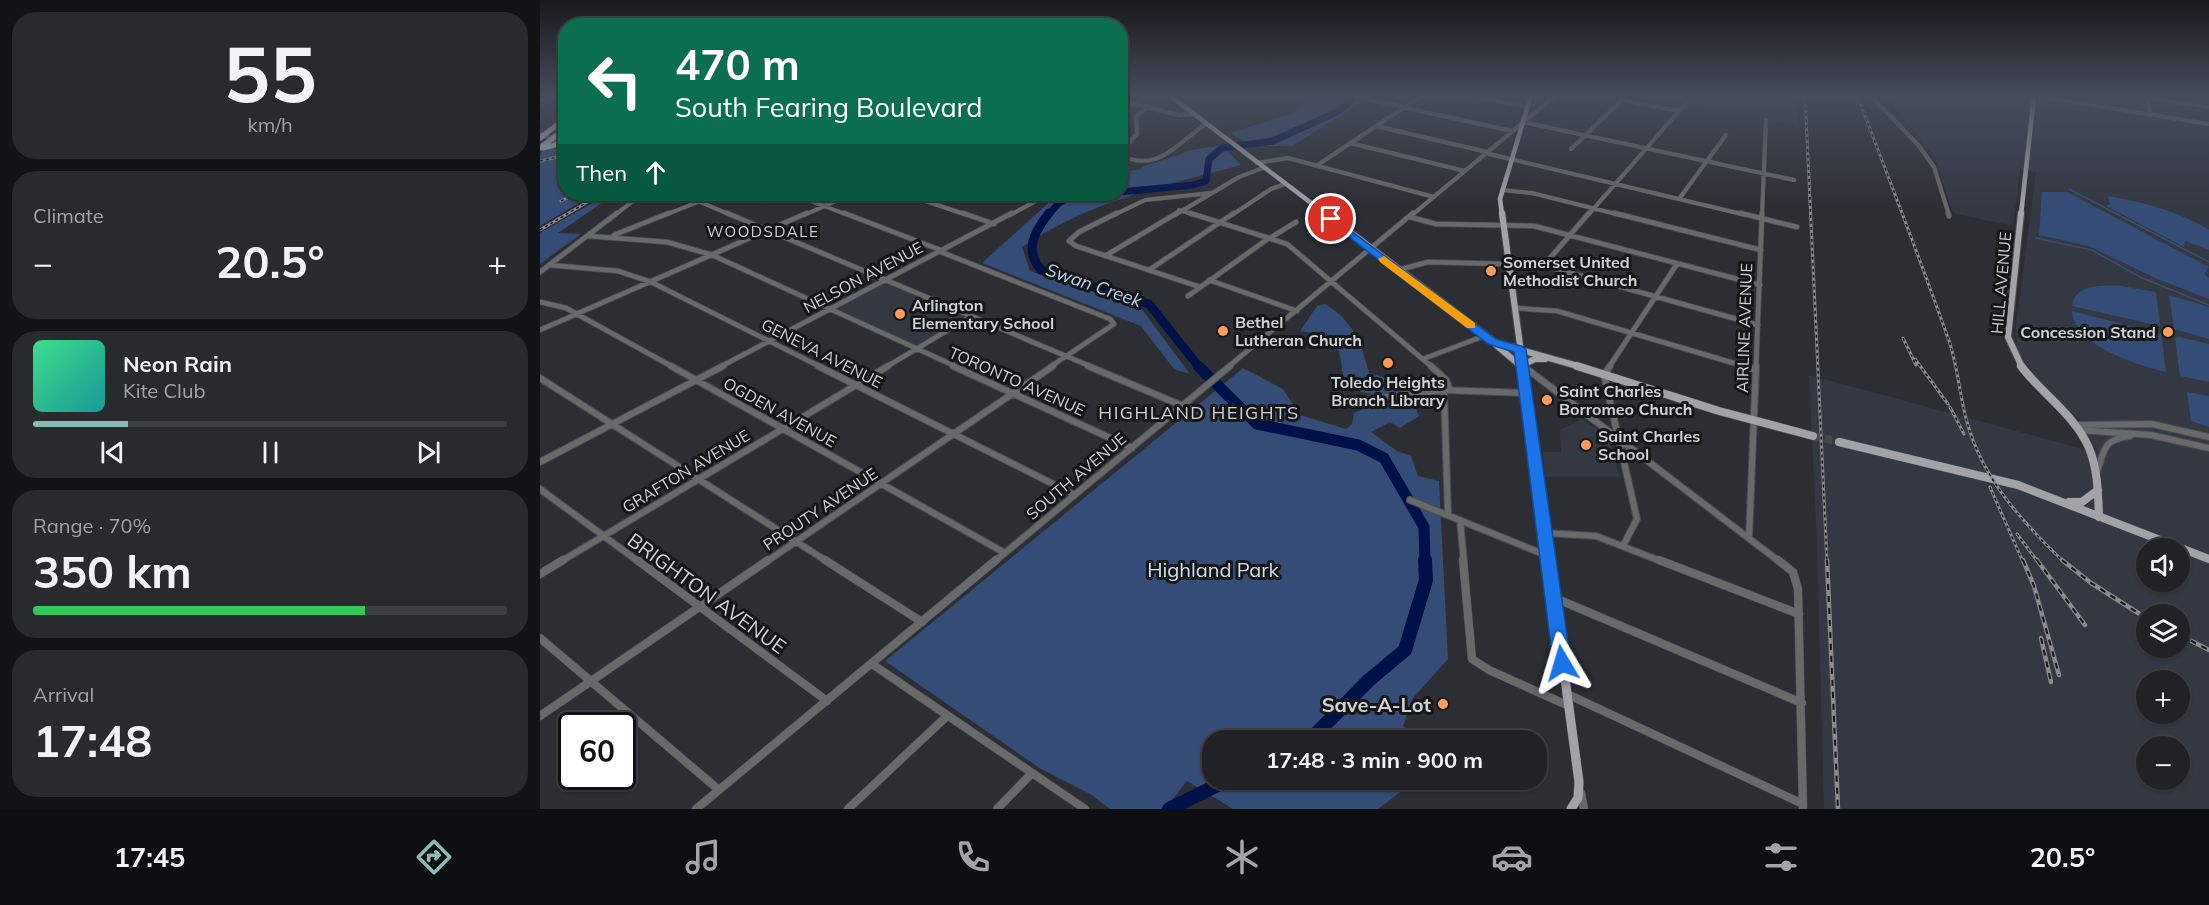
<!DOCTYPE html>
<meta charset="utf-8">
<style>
:root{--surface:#212226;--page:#292a2e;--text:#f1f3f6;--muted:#a2a4a7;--line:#3e3f43;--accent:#8bbbb9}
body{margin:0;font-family:Mulish,sans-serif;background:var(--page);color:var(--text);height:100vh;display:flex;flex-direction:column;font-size:22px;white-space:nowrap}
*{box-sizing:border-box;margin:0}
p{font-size:20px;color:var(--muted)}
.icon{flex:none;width:33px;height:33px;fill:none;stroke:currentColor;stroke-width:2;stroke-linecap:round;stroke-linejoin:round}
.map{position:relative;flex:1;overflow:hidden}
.details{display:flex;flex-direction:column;gap:12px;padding:12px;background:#121315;width:540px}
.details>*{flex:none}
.hud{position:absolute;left:18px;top:18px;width:570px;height:183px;border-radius:24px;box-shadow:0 2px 4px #0004,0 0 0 2px var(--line);background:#0b6e4f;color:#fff;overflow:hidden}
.controls{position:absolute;left:1596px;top:538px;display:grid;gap:12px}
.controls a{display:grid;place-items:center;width:54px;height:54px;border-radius:50%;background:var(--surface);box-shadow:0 2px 4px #0004,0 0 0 2px var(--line);font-size:30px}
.speed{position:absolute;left:18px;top:712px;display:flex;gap:12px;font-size:30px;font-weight:700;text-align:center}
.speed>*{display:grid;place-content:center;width:78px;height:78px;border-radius:50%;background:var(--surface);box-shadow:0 2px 4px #0004,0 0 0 2px var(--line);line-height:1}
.speed .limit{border:3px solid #111;border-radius:9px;background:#fff;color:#111}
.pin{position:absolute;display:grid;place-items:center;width:51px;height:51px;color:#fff;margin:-26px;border:3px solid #fff;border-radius:50%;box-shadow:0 2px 6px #0007}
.me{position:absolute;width:66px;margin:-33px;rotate:353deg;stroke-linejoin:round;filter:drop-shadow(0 0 4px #0008)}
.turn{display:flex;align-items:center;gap:21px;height:126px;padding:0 18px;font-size:27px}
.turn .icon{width:78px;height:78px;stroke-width:2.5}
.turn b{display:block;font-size:42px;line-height:51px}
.then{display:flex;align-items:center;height:57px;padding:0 18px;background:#0003;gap:12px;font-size:22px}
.big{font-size:45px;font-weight:700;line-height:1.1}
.details .card{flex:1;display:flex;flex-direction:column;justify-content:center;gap:9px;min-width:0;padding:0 21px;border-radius:24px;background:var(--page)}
.details .dial{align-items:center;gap:0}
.dial b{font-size:78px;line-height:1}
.song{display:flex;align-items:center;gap:18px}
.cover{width:72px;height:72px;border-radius:9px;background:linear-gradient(135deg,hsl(150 70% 55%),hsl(180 70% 35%))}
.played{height:6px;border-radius:3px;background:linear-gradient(90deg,var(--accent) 20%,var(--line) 20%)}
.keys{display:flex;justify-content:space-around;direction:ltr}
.heat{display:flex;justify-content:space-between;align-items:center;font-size:33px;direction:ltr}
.charge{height:9px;border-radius:4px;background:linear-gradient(90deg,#34c759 70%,var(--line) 0)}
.trip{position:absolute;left:662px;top:730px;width:345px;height:60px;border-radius:24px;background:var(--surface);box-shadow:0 2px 4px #0004,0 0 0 2px var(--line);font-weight:700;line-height:60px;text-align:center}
.dock{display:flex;height:96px;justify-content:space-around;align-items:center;background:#0d0e0f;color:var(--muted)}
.dock .icon{width:42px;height:42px}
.dock .active{color:var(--accent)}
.dock b{font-size:27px;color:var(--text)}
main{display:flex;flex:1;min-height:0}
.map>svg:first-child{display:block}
</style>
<main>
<section class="details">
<div class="card dial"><b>55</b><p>km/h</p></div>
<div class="card"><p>Climate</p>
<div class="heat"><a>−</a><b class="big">20.5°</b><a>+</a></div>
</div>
<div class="card">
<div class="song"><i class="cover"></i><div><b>Neon Rain</b><p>Kite Club</p></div></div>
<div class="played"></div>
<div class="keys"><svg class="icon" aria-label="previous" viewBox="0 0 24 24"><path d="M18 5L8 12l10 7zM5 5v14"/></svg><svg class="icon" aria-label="pause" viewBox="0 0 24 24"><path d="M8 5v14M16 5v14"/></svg><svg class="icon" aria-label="next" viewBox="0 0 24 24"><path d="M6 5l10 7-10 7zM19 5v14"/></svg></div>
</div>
<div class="card"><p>Range · 70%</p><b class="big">350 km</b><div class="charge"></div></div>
<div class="card"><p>Arrival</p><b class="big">17:48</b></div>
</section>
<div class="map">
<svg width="1669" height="809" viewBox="0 0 1669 809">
<rect width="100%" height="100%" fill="#2c2e33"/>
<path fill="#333842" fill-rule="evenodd" d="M1096,95h160l2,30z
M1345,95h324v714h-385l-7,-264 -8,-170 289,78 -20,-34 -46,-46 -15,-25 -1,-23 20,-153 -16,-3 -7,57 -60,-13 -18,-56zM1606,549h34v33h-34zM1606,615h34v33h-34zM1606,681h34v33h-34zM1606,747h34v33h-34z
M345,281l85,36 -55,32 -85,-39z
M1042,419l27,19 11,39h-75l-2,-25h18l-1,-22z"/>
<path fill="#354c77" d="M773,95h61l-82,51h-41l-21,-13 63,-20z
M1203,95h34l-3,5 -21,-3 21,4 -3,6 -16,2 -21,-3 5,-10z
M682,145l19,20c-76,20 -153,37 -219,82l8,24 110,36 50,67 -16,-5 -33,-43 -159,-63 71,-64 1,-5h66l1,-23 18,-1 5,-4 35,-11 7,-4z
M16,146l9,2 1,46h28l-54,32v-72l7,-6z
M1502,192h25l142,75 -5,7 5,4v21l-54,-21 -66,-32 -50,-11z
M68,194h32l-5,4h-26l-51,35 23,1 -41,30v-31z
M1568,196c35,6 71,15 101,34v20l-24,-9 -1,6 -78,-41 4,-2z
M1581,286l35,6 4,34 -88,-20c2,-22 32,-21 49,-20z
M1629,295l40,12v32l-35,-10z
M785,304c28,17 36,38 44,69l34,10 28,-8 7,7c-25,6 -63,21 -87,5 -20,-12 9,-48 -51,-56l17,-25z
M1532,311l89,23 5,38c-29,-7 -91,-26 -94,-61z
M1639,337l30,7v38l-29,-6 -5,-38z
M703,368l40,21 17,26 46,14 6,-5 2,-11 17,-8 42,-4 6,15 -19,12 -10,-6 -19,10 26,19 14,5 7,20 21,5 9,178 -35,39 -10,28 22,15h-213v39h204l-38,29h-145l-46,-28 -22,28h-55l-20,-15 -49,-25 -156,-108z
M1647,392l22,4v31l-18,-6z"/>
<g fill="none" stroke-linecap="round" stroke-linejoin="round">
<path stroke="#3e4b73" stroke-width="1.5" d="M1529,189l140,73
M1496,238l56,12 48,27 69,28"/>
<path stroke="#001149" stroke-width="7" d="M580,192l73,-7 13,-4 3,-22 13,-11 51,-7 66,-30 14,-12 -3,-4
M508,215l11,-12 16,-9"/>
<path stroke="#001149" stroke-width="9" d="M509,213c-15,19 -25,37 -8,57l108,34 50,63"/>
<path stroke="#001149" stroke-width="11" d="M658,366l59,58 101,21 26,13 40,69 1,35"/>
<path stroke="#001149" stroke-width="14" d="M765,741l9,-5 54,-55 37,-31 21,-70 -1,-20
M629,809l59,-29"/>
<path stroke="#45464b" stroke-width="8" stroke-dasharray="8 4" stroke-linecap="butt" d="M1273,436l26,6"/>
<defs>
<path id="minor-far3" d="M928,95l59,12
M1330,95l49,51 15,21 15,48
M1491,95l178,29
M1588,95l81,12
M1607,95l3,19
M830,100l142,31
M1082,100l57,11
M0,101l9,-6
M580,101l59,14 14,-1
M983,122l271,58
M836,126l111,26
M0,134l26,10
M810,143l115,28
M1031,149l56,-54
M580,152l17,-18 -1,-17 10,-10
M945,153l261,62
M580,155c39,19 56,-12 86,-31
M717,163l31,-5 146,39
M776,166l107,-71
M962,190l30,3 88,22
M141,194l50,21
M252,194l56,21
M365,194l62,21
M482,194l16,6
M1139,199l47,-64
M639,210l16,5
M75,215l27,-21
M125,215l53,-21
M264,215l48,-21
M470,215l28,-15
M574,215l31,-15 66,-7
M635,215l64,-38 24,-9
M692,215l39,-26 14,-5
M872,215l144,-120
M1048,215l99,-113
M1222,215l4,-95"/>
<path id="minor-far2" d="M187,213l365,154
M304,213l99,38
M423,213l31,11
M577,213l-38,19 -10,9 7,5 124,41
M650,213l97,31 145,123
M1074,213l147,37
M1200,213l57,14
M1408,213l1,3
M870,217l26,7 98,2 226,59
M74,235l55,-22
M48,236l79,6 45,13 245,112
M730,238l26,-16
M401,252l169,67 4,5 -64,43
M565,256l72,-43
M9,265l69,6 33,11 170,85
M1004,265l45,-52
M609,270l85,-57
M858,270l30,-8 114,3 216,60
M0,272l77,-59
M669,280l88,31
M648,296l81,-58
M0,302l26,6 107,59
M975,308l42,3 190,56
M0,330l267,-117
M883,359l61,-23
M982,365l3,2
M180,367l292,-154
M346,367l84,-50
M688,367l185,-154
M1069,367l68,-103
M1216,367l6,-154"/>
<path id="minor-far1" d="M131,366l334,187
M278,366l257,129
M413,366l179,82
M548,366l95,40
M891,366l15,14 4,10
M983,366l257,196
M1070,366l-6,9 33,144 -14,27
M1202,366l14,4
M0,378l288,184
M904,390l4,125
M812,401l92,-11 81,3
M1535,425l77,-1 57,13
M1539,430l72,5 58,13
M0,462l183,-96
M1557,472c8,-24 6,-32 33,-36
M0,489l99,73
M870,500l138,56
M920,520l4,42
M1005,533l51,3 67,26
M1209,538l7,-172
M20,562l328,-196
M226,562l287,-196
M454,562l236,-196"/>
<path id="minor" d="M97,560l190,141
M285,560l97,62
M923,560l9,99 17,11 80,36
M1119,560l140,54
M1238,560l15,12 5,17 5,220
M0,574l23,-14
M1015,598l247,105
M0,638l179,152
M332,664l213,145
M1027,694l236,110
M0,716l228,-156
M1041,793l3,16
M156,809l300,-249
M308,809l99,-93
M457,809l35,-36"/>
<path id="major-far3" d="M629,95l158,120
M962,215l-2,-16 31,-104
M1481,215l13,-120"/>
<path id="major-far2" d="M785,213l171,130 85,24
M962,213l21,154
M1481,213l-13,124 14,30
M956,345l26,22
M982,365l13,-6h10"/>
<path id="major-far1" d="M981,366l2,2
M983,366l26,196
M1037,366l142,45 94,25
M1481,366c21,28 54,49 68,82 9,22 9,46 10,69
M1299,442l179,43 191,74
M1529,502h13l16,-12"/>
<path id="major" d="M1009,560l30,222 -1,16 -7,11"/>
<path id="highway" d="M0,138l26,-20
M0,148l26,-20
M3,148l19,-5"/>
</defs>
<use href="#minor-far3" stroke="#4a4b50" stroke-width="4.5"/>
<use href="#minor-far2" stroke="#4a4b50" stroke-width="6"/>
<use href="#minor-far1" stroke="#4a4b50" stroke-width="8"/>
<use href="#minor" stroke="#4a4b50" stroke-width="9"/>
<use href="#major-far3" stroke="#4a4b50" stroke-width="5"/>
<use href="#major-far2" stroke="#4a4b50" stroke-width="8"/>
<use href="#major-far1" stroke="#4a4b50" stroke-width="9"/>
<use href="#major" stroke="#4a4b50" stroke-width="10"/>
<use href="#highway" stroke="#4a4b50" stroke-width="6"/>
<use href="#minor-far3" stroke="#68696b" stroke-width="4"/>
<use href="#minor-far2" stroke="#68696b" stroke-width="4.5"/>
<use href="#minor-far1" stroke="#68696b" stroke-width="6"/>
<use href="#minor" stroke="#68696b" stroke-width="8"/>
<use href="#major-far3" stroke="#a1a3a8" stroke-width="4.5"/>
<use href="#major-far2" stroke="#a1a3a8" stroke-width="6"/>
<use href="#major-far1" stroke="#a1a3a8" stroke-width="8"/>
<use href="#major" stroke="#a1a3a8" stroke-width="9"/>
<use href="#highway" stroke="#b7bac0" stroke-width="5"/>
<defs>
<path id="rail-far1" d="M1265,95l22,467
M1317,95c31,81 62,161 91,243 10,27 11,56 19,84 15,56 56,101 97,140
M0,161l26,-6
M21,201l14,-7
M0,230l61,-36
M1363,338l13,27
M1375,359l33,45
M1410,407l14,27
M1450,487l33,75
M1477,534l21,28"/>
<path id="rail" d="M1287,560l11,249
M1483,560l11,26 25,89
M1497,560l48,65
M1522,560l29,23 55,35
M1640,635l29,15
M1501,638l10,44"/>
</defs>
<use href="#rail-far1" stroke="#898b8f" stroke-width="3"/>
<use href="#rail" stroke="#898b8f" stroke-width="4.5"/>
<use href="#rail-far1" stroke="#151618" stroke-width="1.5" stroke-dasharray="3" stroke-linecap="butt"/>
<use href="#rail" stroke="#151618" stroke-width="2" stroke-dasharray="6" stroke-linecap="butt"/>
</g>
<linearGradient id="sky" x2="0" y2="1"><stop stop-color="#18191c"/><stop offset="0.46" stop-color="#454c5b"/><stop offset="1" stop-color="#454c5b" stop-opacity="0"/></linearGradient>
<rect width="1669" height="208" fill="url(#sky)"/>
<path fill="#1a73e8" stroke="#114b97" stroke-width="1.5" d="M791,216l165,123 28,8 2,3 45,313 -2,6 -7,2 -6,-2 -3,-6 -39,-311 -26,-8 -160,-123v-4z"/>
<path fill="#f59e0b" d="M844,256l91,67v5h-8l-87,-66 -2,-3z"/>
<g fill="#ff9b59" stroke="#151618" stroke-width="2">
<circle cx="951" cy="271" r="6"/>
<circle cx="360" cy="314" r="6"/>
<circle cx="683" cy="331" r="6"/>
<circle cx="1628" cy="332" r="6"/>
<circle cx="848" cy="363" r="6"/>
<circle cx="1007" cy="400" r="6"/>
<circle cx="1046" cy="445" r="6"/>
<circle cx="903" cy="704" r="6"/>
</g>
<g text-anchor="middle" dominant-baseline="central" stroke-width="6" stroke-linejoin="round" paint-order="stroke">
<g font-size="15" letter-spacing="1.5" fill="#d0d1d4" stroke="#151618">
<text x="223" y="231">WOODSDALE</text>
</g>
<g font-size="16" font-weight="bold" fill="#d0d1d4" stroke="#151618" text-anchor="start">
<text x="963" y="262">Somerset United<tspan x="963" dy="18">Methodist Church</tspan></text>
<text x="372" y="305">Arlington<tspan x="372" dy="18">Elementary School</tspan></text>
<text x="695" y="322">Bethel<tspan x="695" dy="18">Lutheran Church</tspan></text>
<text x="1616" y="332" text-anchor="end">Concession Stand</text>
<text x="848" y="382" text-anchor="middle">Toledo Heights<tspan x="848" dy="18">Branch Library</tspan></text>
<text x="1019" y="391">Saint Charles<tspan x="1019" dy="18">Borromeo Church</tspan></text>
<text x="1058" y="436">Saint Charles<tspan x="1058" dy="18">School</tspan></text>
</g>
<g font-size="16" fill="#d0d1d4" stroke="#151618">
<text transform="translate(323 277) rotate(-28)">NELSON AVENUE</text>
<text transform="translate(1461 283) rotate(-85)">HILL AVENUE</text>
<text transform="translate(1204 328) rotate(-88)">AIRLINE AVENUE</text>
<text transform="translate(282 353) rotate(27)">GENEVA AVENUE</text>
<text transform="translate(477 381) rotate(24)">TORONTO AVENUE</text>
<text transform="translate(240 412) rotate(29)">OGDEN AVENUE</text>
<text transform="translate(146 471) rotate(-31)">GRAFTON AVENUE</text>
<text transform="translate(536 476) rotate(-40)">SOUTH AVENUE</text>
<text transform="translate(280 509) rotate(-34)">PROUTY AVENUE</text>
</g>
<g font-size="18" font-style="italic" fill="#bbcff3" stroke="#151618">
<text transform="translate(554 285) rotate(19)">Swan Creek</text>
</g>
<g font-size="18" letter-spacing="1.5" fill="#d0d1d4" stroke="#151618">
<text x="659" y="412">HIGHLAND HEIGHTS</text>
</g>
<g font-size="20" fill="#d5dff2" stroke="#151618">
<text x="673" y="569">Highland Park</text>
</g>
<g font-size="20" fill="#d0d1d4" stroke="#151618">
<text transform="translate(167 593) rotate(36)">BRIGHTON AVENUE</text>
</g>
<g font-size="20" font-weight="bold" fill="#d0d1d4" stroke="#151618" text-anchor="end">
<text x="891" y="704">Save-A-Lot</text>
</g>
</g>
</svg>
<div class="controls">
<a><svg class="icon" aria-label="sound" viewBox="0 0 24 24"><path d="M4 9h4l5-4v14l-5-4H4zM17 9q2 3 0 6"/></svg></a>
<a><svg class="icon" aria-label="layers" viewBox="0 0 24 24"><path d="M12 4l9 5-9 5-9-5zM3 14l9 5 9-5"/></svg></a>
<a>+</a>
<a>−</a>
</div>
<div class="speed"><div class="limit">60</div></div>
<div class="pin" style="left:791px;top:219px;background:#d93025"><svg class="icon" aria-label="arrive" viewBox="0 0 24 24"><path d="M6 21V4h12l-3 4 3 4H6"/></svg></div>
<svg class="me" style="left:1022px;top:663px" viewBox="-20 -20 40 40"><path d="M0-17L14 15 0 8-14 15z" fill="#1a73e8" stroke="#fff" stroke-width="4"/></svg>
<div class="trip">17:48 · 3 min · 900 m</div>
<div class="hud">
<div class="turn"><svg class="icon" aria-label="left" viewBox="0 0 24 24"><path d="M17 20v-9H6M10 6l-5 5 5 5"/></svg><div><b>470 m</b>South Fearing Boulevard</div></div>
<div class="then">Then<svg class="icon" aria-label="ahead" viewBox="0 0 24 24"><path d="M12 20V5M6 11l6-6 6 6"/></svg></div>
</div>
</div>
</main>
<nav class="dock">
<b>17:45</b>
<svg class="icon active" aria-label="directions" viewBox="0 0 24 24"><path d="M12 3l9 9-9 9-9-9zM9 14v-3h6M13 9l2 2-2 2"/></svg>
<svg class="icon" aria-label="music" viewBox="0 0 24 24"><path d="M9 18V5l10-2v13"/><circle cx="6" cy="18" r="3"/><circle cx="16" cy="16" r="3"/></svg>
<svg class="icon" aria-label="phone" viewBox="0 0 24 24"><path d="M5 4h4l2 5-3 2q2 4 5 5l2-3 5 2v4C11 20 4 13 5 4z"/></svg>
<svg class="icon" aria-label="climate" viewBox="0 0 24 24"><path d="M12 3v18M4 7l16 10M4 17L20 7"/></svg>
<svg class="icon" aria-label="car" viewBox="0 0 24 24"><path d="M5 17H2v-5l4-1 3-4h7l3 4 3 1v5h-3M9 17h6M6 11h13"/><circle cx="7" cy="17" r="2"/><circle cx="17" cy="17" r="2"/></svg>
<svg class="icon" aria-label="filters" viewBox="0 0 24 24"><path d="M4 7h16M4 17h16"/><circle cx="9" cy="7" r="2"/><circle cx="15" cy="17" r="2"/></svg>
<b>20.5°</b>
</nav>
